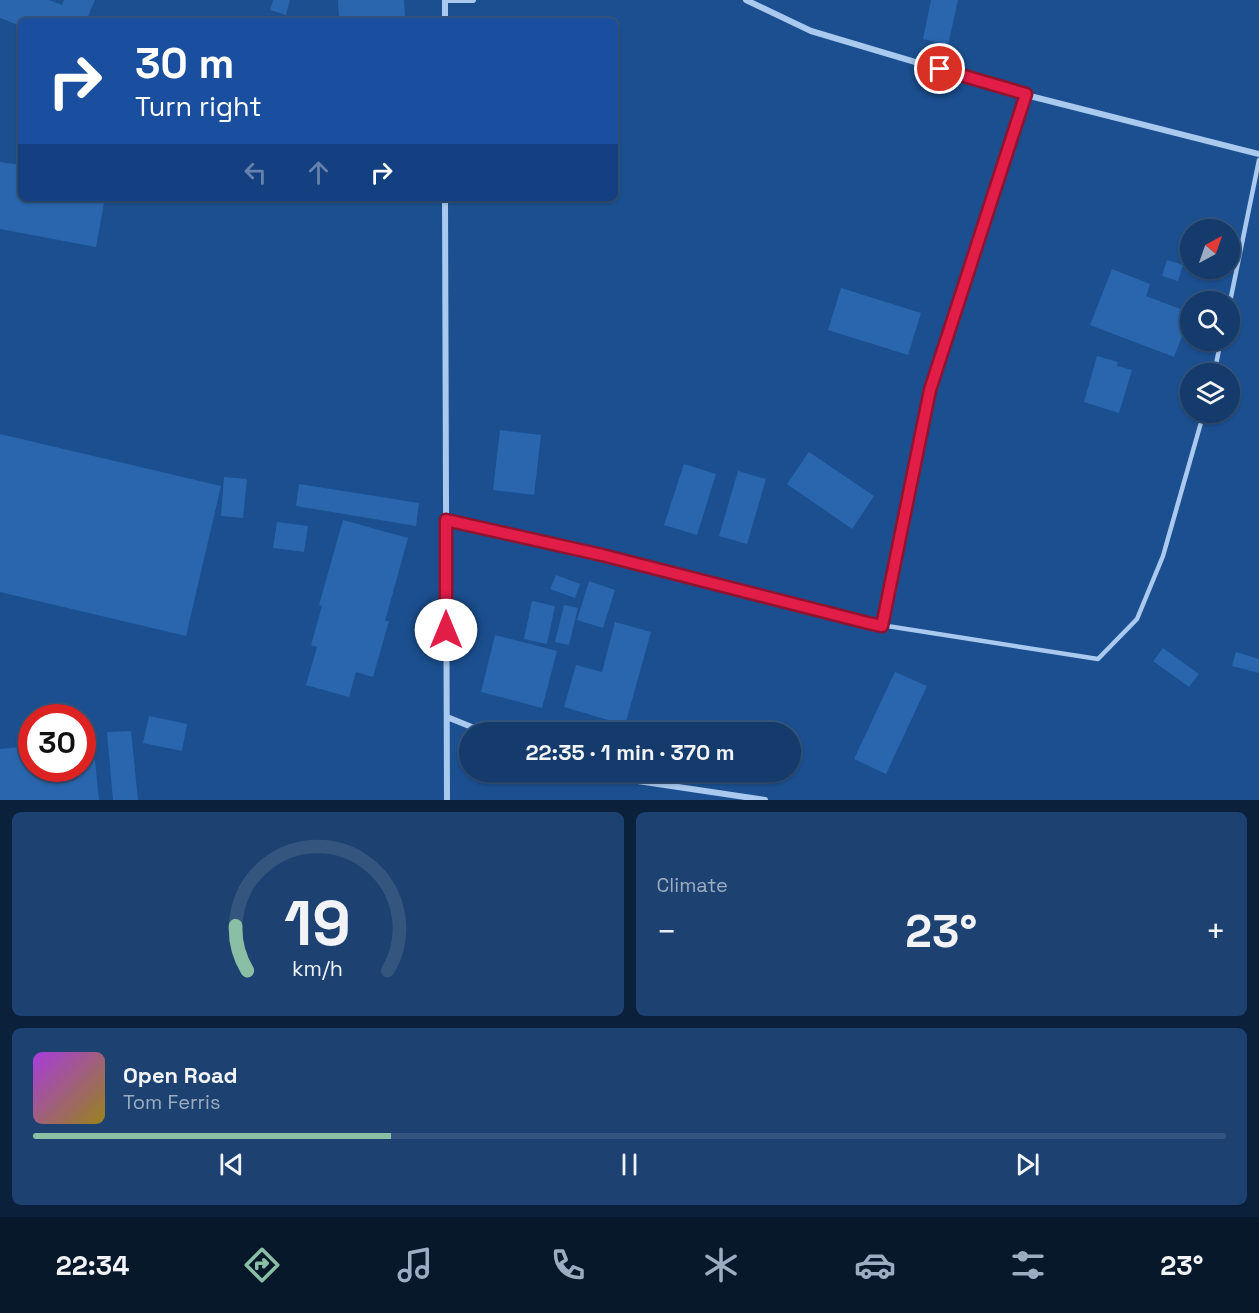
<!DOCTYPE html>
<meta charset="utf-8">
<style>
:root{--surface:#143b6b;--page:#1d4271;--text:#f1f3f6;--muted:#9dadc1;--line:#33557e;--accent:#8abfa5}
body{margin:0;font-family:"Space Grotesk",sans-serif;background:var(--page);color:var(--text);height:100vh;display:flex;flex-direction:column;font-size:22px;white-space:nowrap}
*{box-sizing:border-box;margin:0}
p{font-size:20px;color:var(--muted)}
.icon{flex:none;width:33px;height:33px;fill:none;stroke:currentColor;stroke-width:2;stroke-linecap:round;stroke-linejoin:round}
.map{position:relative;height:800px;overflow:hidden}
.sheet{display:flex;flex-direction:column;gap:12px;padding:12px;background:#0b203b;flex:1}
.sheet>*{flex:none}
.top-card{position:absolute;left:18px;top:18px;width:600px;height:183px;border-radius:9px;box-shadow:0 2px 4px #0004,0 0 0 2px var(--line);background:#1a4fa0;color:#fff;overflow:hidden}
.needle{width:39px;rotate:40deg}
.fabs{position:absolute;left:1180px;top:219px;display:grid;gap:12px}
.fabs a{display:grid;place-items:center;width:60px;height:60px;border-radius:50%;background:var(--surface);box-shadow:0 2px 4px #0004,0 0 0 2px var(--line);font-size:30px}
.speed{position:absolute;left:18px;top:704px;display:flex;gap:12px;font-size:30px;font-weight:700;text-align:center}
.speed>*{display:grid;place-content:center;width:78px;height:78px;border-radius:50%;background:var(--surface);box-shadow:0 2px 4px #0004,0 0 0 2px var(--line);line-height:1}
.speed .limit{border:9px solid #d22;background:#fff;color:#111}
.pin{position:absolute;display:grid;place-items:center;width:51px;height:51px;color:#fff;margin:-26px;border:3px solid #fff;border-radius:50%;box-shadow:0 2px 6px #0007}
.me{position:absolute;width:66px;margin:-33px;rotate:0deg;stroke-linejoin:round;filter:drop-shadow(0 0 4px #0008)}
.turn{display:flex;align-items:center;gap:21px;height:126px;padding:0 18px;font-size:27px}
.turn .icon{width:78px;height:78px;stroke-width:2.5}
.turn b{display:block;font-size:42px;line-height:51px}
.lanes{display:flex;align-items:center;height:57px;padding:0 18px;background:#0003;justify-content:center;gap:30px;direction:ltr}
.lanes .off{opacity:.35}
.big{font-size:45px;font-weight:700;line-height:1.1}
.sheet .tile{flex:1;display:flex;flex-direction:column;justify-content:center;gap:9px;min-width:0;padding:0 21px;border-radius:9px;background:var(--page)}
.sheet .dial{align-items:center;gap:0}
.dial svg{height:156px;overflow:visible;fill:none;stroke:var(--line);stroke-width:7;stroke-linecap:round;text-anchor:middle}
.dial text{fill:var(--text);stroke:none}
.song{display:flex;align-items:center;gap:18px}
.cover{width:72px;height:72px;border-radius:9px;background:linear-gradient(135deg,hsl(280 70% 55%),hsl(50 70% 35%))}
.played{height:6px;border-radius:3px;background:linear-gradient(90deg,var(--accent) 30%,var(--line) 30%)}
.keys{display:flex;justify-content:space-around;direction:ltr}
.heat{display:flex;justify-content:space-between;align-items:center;font-size:33px;direction:ltr}
.sheet .tiles{flex:1;display:grid;gap:12px;grid-template-columns:1fr 1fr}
.tile:last-child{grid-column:span 2}
.trip{position:absolute;left:459px;top:722px;width:342px;height:60px;border-radius:30px;background:var(--surface);box-shadow:0 2px 4px #0004,0 0 0 2px var(--line);font-weight:700;line-height:60px;text-align:center}
.dock{display:flex;height:96px;justify-content:space-around;align-items:center;background:#08182b;color:var(--muted)}
.dock .icon{width:42px;height:42px}
.dock .selected{color:var(--accent)}
.dock b{font-size:27px;color:var(--text)}
.map>svg:first-child{display:block}
</style>
<div class="map">
<svg width="1259" height="800" viewBox="0 0 1259 800">
<rect width="100%" height="100%" fill="#1b4f8f"/>
<path fill="#2a66ad" d="M0,0h49l13,5 2,-5h31l-9,21h-42l-11,-4 -1,4h-11v5l-21,-8z
M273,0h17l-4,15 -16,-5z
M338,0h66l1,16 -66,3z
M931,0h27l-10,45 -25,-6z
M0,162l21,3v33h84l-9,49 -96,-18z
M1167,260l16,5 -5,16 -16,-5z
M1112,269l38,15 -4,12 45,17 -17,44 -84,-32z
M841,288l80,25 -13,42 -80,-25z
M1097,356l21,6 -1,4 15,4 -13,43 -35,-11z
M500,430l41,5 -7,60 -41,-5z
M0,434l221,52 -35,150 -186,-44z
M809,452l65,44 -22,33 -65,-45z
M684,464l32,10 -19,61 -33,-10z
M738,471l28,8 -19,65 -28,-8z
M224,477l23,2 -4,39 -22,-2z
M299,484l120,19 -3,23 -120,-20z
M343,520l65,18 -23,83h4l-16,56 -17,-5 -7,25 -43,-12 11,-38 -6,-2 11,-39 -3,-1z
M277,522l31,4 -4,26 -31,-4z
M556,575l24,9 -5,14 -25,-9z
M589,581l26,9 -12,38 -26,-8z
M532,601l23,5 -8,38 -23,-5z
M564,605l14,3 -9,37 -14,-3z
M615,622l36,10 -26,93 -61,-18 12,-42 26,7z
M495,635l62,16 -15,57 -61,-16z
M1163,648l36,26 -10,13 -36,-26z
M1236,652l23,7v14l-27,-7z
M895,672l32,14 -41,88 -32,-15z
M149,716l38,8 -5,27 -39,-8z
M131,731l7,69h-25l-6,-68z
M93,740l6,60h-99v-51l32,-3v22h50v-27z"/>
<g fill="none" stroke-linecap="round" stroke-linejoin="round">
<path stroke="#a9c9ee" stroke-width="4.5" d="M1230,302l29,-142
M1214,374l7,-34
M446,520l156,35 266,68 230,36 39,-40 26,-63 41,-144
M882,625l49,-235 95,-295"/>
<path stroke="#a9c9ee" stroke-width="6" d="M445,0h28
M445,0v21
M746,0l65,31 215,64 233,59
M445,198l2,602
M447,717l37,15
M590,771l21,6 154,23"/>
</g>
<g fill="none" stroke-linecap="round" stroke-linejoin="round">
<defs>
<path id="route" d="M446,630v-110l156,35 266,68 14,3 48,-236 96,-296 -86,-25"/>
</defs>
<use href="#route" stroke="#92132f" stroke-width="15"/>
<use href="#route" stroke="#e11d48" stroke-width="10"/>
</g>
</svg>
<div class="fabs">
<a><svg class="needle" viewBox="-14 -14 28 28"><path d="M0-13l5 13h-10z" fill="#e53935"/><path d="M0 13l5-13h-10z" fill="#9dadc1"/></svg></a>
<a><svg class="icon" aria-label="search" viewBox="0 0 24 24"><circle cx="10" cy="10" r="6"/><path d="M15 15l6 6"/></svg></a>
<a><svg class="icon" aria-label="layers" viewBox="0 0 24 24"><path d="M12 4l9 5-9 5-9-5zM3 14l9 5 9-5"/></svg></a>
</div>
<div class="speed"><div class="limit">30</div></div>
<div class="pin" style="left:940px;top:69px;background:#d93025"><svg class="icon" aria-label="arrive" viewBox="0 0 24 24"><path d="M6 21V4h12l-3 4 3 4H6"/></svg></div>
<svg class="me" style="left:446px;top:630px" viewBox="-20 -20 40 40"><circle r="19" fill="#fff"/><path d="M0-13L10 11 0 6-10 11z" fill="#e11d48"/></svg>
<div class="trip">22:35 · 1 min · 370 m</div>
<div class="top-card">
<div class="turn"><svg class="icon" aria-label="right" viewBox="0 0 24 24"><path d="M7 20v-9h11M14 6l5 5-5 5"/></svg><div><b>30 m</b>Turn right</div></div>
<div class="lanes"><svg class="icon off" aria-label="left" viewBox="0 0 24 24"><path d="M17 20v-9H6M10 6l-5 5 5 5"/></svg><svg class="icon off" aria-label="ahead" viewBox="0 0 24 24"><path d="M12 20V5M6 11l6-6 6 6"/></svg><svg class="icon" aria-label="right" viewBox="0 0 24 24"><path d="M7 20v-9h11M14 6l5 5-5 5"/></svg></div>
</div>
</div>
<section class="sheet">
<div class="tiles">
<div class="tile dial"><svg viewBox="0 0 100 80">
<path d="M14 69A42 42 0 1 1 86 69"/>
<path d="M14 69A42 42 0 0 1 8 46" stroke="#8abfa5"/>
<text x="50" y="56" font-size="32" font-weight="700">19</text>
<text x="50" y="72" font-size="11">km/h</text>
</svg></div>
<div class="tile"><p>Climate</p>
<div class="heat"><a>−</a><b class="big">23°</b><a>+</a></div>
</div>
<div class="tile">
<div class="song"><i class="cover"></i><div><b>Open Road</b><p>Tom Ferris</p></div></div>
<div class="played"></div>
<div class="keys"><svg class="icon" aria-label="previous" viewBox="0 0 24 24"><path d="M18 5L8 12l10 7zM5 5v14"/></svg><svg class="icon" aria-label="pause" viewBox="0 0 24 24"><path d="M8 5v14M16 5v14"/></svg><svg class="icon" aria-label="next" viewBox="0 0 24 24"><path d="M6 5l10 7-10 7zM19 5v14"/></svg></div>
</div>
</div>
</section>
<nav class="dock">
<b>22:34</b>
<svg class="icon selected" aria-label="directions" viewBox="0 0 24 24"><path d="M12 3l9 9-9 9-9-9zM9 14v-3h6M13 9l2 2-2 2"/></svg>
<svg class="icon" aria-label="music" viewBox="0 0 24 24"><path d="M9 18V5l10-2v13"/><circle cx="6" cy="18" r="3"/><circle cx="16" cy="16" r="3"/></svg>
<svg class="icon" aria-label="phone" viewBox="0 0 24 24"><path d="M5 4h4l2 5-3 2q2 4 5 5l2-3 5 2v4C11 20 4 13 5 4z"/></svg>
<svg class="icon" aria-label="climate" viewBox="0 0 24 24"><path d="M12 3v18M4 7l16 10M4 17L20 7"/></svg>
<svg class="icon" aria-label="car" viewBox="0 0 24 24"><path d="M5 17H2v-5l4-1 3-4h7l3 4 3 1v5h-3M9 17h6M6 11h13"/><circle cx="7" cy="17" r="2"/><circle cx="17" cy="17" r="2"/></svg>
<svg class="icon" aria-label="filters" viewBox="0 0 24 24"><path d="M4 7h16M4 17h16"/><circle cx="9" cy="7" r="2"/><circle cx="15" cy="17" r="2"/></svg>
<b>23°</b>
</nav>
